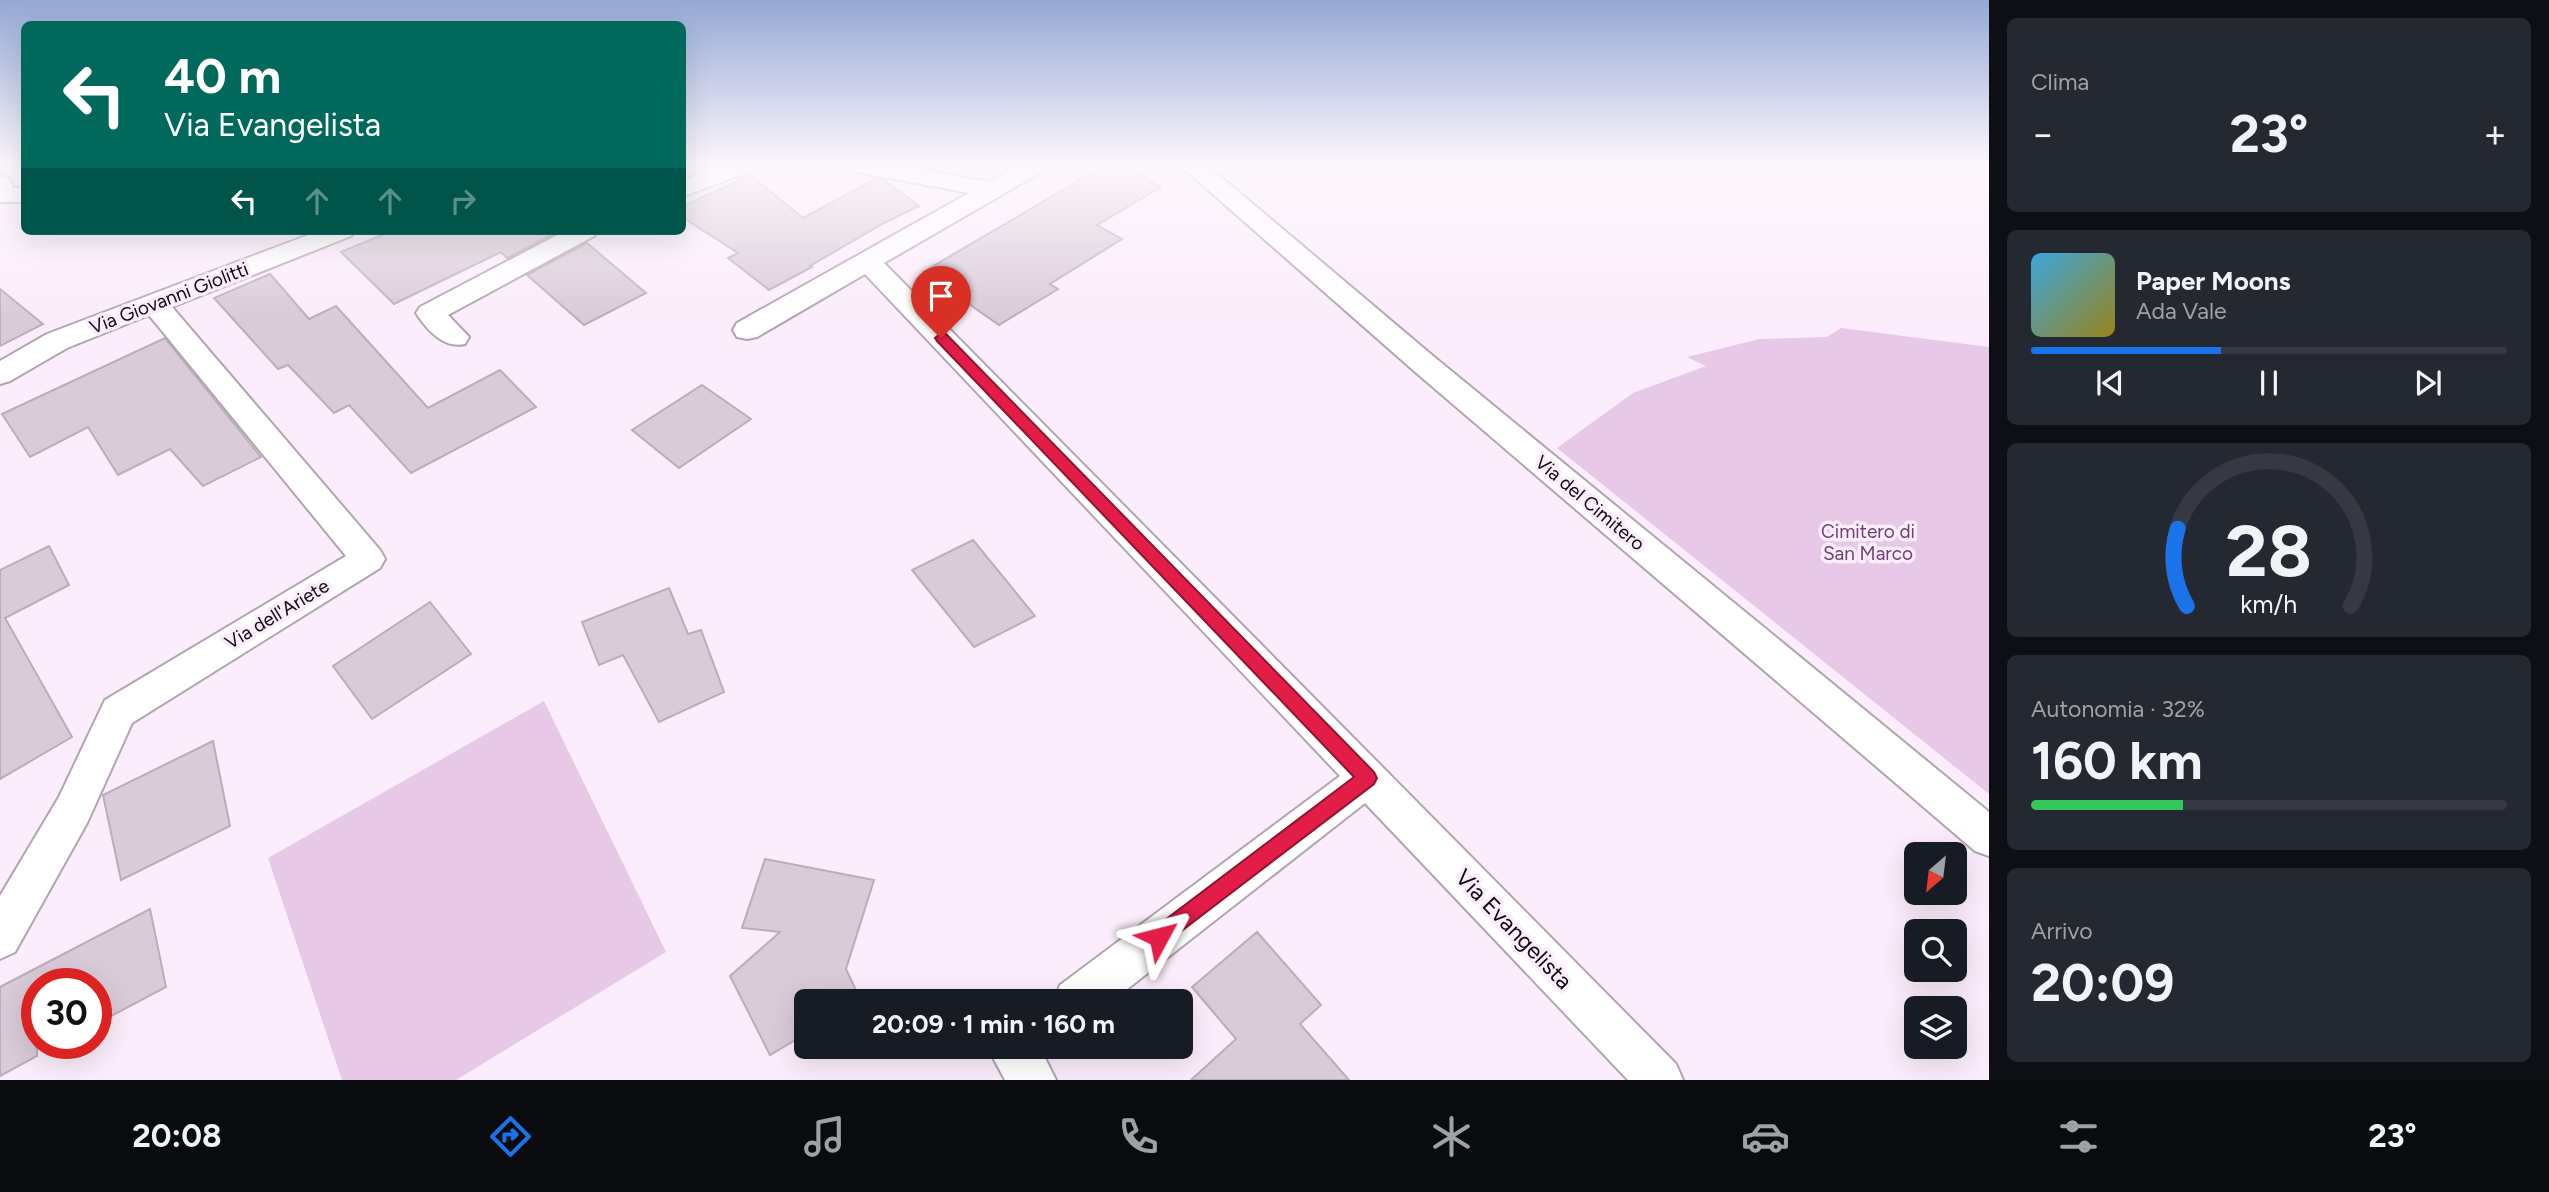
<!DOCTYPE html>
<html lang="it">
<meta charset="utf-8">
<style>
:root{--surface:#171b24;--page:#242831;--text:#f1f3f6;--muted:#9ea1a6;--line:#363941;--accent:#1a73e8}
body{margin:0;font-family:Figtree,sans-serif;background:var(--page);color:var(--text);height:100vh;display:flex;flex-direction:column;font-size:26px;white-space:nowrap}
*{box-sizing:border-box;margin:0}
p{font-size:23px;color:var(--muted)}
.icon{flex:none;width:38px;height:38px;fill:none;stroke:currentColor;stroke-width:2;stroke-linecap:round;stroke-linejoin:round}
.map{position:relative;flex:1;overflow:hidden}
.side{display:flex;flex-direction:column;gap:18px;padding:18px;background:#0d0f14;width:560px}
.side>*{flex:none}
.banner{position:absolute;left:21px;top:21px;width:665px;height:214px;border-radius:10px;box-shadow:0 7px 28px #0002;background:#00695c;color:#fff;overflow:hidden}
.needle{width:46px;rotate:208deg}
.controls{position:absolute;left:1904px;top:842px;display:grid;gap:14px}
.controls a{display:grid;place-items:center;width:63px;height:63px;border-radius:10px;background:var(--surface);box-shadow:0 7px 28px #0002;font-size:35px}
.speed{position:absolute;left:21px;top:968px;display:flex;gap:14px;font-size:35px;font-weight:700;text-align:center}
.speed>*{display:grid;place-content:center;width:91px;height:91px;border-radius:50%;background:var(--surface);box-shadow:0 7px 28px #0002;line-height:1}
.speed .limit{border:10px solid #d22;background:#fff;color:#111}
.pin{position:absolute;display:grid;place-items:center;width:60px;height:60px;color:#fff;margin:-72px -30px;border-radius:50% 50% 50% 0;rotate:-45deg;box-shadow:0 0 7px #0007}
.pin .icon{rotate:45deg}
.me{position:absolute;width:77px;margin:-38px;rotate:52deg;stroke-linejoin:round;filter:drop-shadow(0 0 5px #0008)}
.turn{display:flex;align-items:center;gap:24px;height:147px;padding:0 28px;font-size:32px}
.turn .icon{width:91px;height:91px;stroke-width:2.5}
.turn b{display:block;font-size:49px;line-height:60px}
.lanes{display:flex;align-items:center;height:66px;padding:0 28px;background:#0003;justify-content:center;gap:35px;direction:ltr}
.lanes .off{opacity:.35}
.big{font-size:52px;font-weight:700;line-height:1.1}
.side .widget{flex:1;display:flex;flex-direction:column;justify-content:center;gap:10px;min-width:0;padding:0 24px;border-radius:10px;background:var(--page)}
.side .dial{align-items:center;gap:0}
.dial svg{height:182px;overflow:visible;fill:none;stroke:var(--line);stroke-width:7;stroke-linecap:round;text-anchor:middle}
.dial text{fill:var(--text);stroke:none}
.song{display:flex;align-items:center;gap:21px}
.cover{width:84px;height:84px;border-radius:10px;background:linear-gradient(135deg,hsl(200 70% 55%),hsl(50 70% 35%))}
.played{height:7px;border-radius:4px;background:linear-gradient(90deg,var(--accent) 40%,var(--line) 40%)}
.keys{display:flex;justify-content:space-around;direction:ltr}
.heat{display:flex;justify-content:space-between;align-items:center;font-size:38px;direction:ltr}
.charge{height:10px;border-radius:5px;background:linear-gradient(90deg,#34c759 32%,var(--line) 0)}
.trip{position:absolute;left:794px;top:989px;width:399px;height:70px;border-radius:10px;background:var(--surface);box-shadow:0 7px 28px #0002;font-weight:700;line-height:70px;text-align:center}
.dock{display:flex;height:112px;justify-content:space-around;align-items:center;background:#090b0e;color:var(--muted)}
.dock .icon{width:49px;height:49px}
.dock .on{color:var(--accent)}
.dock b{font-size:32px;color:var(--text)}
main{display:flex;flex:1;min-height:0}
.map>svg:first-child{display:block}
</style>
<main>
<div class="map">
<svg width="1989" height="1080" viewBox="0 0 1989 1080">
<rect width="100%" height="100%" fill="#fbedfb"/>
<path fill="#e7c8e7" d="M1841,328l148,19v447l-432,-346 76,-55 73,-27 -19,-9 72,-18 68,-2z
M544,701l122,251 -210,128h-114l-74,-222z"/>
<path fill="#d9cbd8" stroke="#bbaebb" stroke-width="2" d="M1104,166h22l35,21 -64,38 25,14 -72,45 8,5 -59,36 -76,-53z
M750,175l53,43 74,-40 7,2 35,26 -35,17 -74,43 2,1 -43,23 -41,-32 10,-5 -56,-36v-10z
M391,231h168l-52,27 -6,-6 -107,52 -53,-52z
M587,243l59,50 -62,32 -57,-50z
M270,274l39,45 27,-13 92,102 72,-38 36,37 -125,66 -62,-68 -15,8 -46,-48 -10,4 -64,-71z
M0,289l43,35 -43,22z
M165,338l96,119 -58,29 -33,-37 -52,26 -30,-48 -58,30 -28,-43z
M702,385l49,34 -72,49 -47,-38z
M973,540l62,76 -61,31 -62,-77z
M49,546l20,39 -64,33 67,119 -72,42v-209z
M669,588l19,46 13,-4 23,62 -65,30 -36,-67 -24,10 -17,-43z
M430,602l41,52 -99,65 -39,-53z
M213,741l17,85 -109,54 -18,-85z
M765,859l109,21 -28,89 15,32h-54v32l-37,22 -40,-79 50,-44 -38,-4z
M150,909l16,78 -70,37v-40h-59v72l-37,20v-89z
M1257,932l64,73 -21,19 49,56h-158l45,-41 -44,-52z"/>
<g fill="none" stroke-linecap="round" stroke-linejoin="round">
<defs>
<path id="street" d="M721,166h34l-4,5 -69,26v-16z
M850,166h53l86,16 28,-16h30l-4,5 -159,92 792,801 7,16h-55l-263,-277 -253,198h-58l6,-16 280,-209 -475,-502 -108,63 -10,2 -10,-2 -4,-7 4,-7 232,-130 -107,-20 -8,-2z
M1181,166h27l225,190 556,456v44l-14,-5 -562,-481z
M0,188h24v14h-24z
M319,231h36l-4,5 -179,71 208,243 5,9 -5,9 -248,155 -45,100 -72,129 -15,7v-63l59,-99 46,-97 241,-144 -197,-241 -82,33 -57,33 -10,3v-23l47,-27z
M565,231h33l-4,5 -146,79 21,22 -4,7c-21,5 -38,-14 -49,-31l4,-6z
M991,1046h48l17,34h-51l-16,-30z"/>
<path id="secondary" d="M0,176l10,3 4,12 -4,6 -10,3z"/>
</defs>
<use href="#street" stroke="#b2a4b1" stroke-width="4"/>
<use href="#secondary" stroke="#b2a4b1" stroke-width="4"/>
<use href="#street" fill="#fff" fill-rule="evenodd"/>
<use href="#secondary" fill="#fff" fill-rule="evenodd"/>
</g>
<linearGradient id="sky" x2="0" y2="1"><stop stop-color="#96a8d6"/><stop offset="0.52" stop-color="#fdf7fd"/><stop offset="1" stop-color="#fdf7fd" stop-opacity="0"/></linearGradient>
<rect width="1989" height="318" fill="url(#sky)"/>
<path fill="#e11d48" stroke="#92132f" stroke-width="2" d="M941,333l5,1 428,438 3,6 -3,6 -215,164 -7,-3 -3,-8 3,-7 202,-153 -417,-436 -2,-3z"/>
<g text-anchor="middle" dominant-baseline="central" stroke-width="7" stroke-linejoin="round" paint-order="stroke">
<g font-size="19" fill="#0e0a0e" stroke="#fbedfb">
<text transform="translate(169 298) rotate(-21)">Via Giovanni Giolitti</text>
<text transform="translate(1590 503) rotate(40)">Via del Cimitero</text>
<text transform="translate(277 614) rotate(-31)">Via dell'Ariete</text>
</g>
<g font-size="19" fill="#724073" stroke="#fbedfb">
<text x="1868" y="531">Cimitero di<tspan x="1868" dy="22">San Marco</tspan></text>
</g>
<g font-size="23" fill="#0e0a0e" stroke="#fbedfb">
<text transform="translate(1514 929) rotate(46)">Via Evangelista</text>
</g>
</g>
</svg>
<div class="controls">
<a><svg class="needle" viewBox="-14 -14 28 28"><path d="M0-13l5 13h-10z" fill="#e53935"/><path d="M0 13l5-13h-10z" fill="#9ea1a6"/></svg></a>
<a><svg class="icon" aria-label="search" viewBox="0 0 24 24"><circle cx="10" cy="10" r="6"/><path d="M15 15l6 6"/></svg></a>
<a><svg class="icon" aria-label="layers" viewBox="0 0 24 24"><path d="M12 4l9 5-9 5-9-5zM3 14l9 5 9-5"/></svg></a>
</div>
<div class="speed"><div class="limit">30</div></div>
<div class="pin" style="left:941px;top:338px;background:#d93025"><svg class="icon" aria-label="arrive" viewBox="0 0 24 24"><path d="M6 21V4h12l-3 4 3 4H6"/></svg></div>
<svg class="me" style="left:1159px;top:937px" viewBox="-20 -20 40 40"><path d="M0-17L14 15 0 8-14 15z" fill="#e11d48" stroke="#fff" stroke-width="4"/></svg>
<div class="trip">20:09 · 1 min · 160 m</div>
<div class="banner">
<div class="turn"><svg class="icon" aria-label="left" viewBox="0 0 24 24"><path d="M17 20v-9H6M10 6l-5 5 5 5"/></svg><div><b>40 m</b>Via Evangelista</div></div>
<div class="lanes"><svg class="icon" aria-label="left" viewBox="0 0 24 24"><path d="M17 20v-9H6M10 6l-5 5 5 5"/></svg><svg class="icon off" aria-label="ahead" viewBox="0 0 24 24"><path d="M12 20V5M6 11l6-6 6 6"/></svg><svg class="icon off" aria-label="ahead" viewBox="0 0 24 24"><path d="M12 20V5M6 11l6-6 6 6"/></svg><svg class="icon off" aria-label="right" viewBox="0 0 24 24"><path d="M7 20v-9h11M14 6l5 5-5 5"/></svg></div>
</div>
</div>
<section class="side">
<div class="widget"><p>Clima</p>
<div class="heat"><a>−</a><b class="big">23°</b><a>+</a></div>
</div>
<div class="widget">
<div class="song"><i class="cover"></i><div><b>Paper Moons</b><p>Ada Vale</p></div></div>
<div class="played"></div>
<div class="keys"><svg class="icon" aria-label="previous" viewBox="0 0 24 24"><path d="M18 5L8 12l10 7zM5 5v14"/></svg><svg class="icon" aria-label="pause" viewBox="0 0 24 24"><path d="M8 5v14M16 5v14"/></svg><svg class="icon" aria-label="next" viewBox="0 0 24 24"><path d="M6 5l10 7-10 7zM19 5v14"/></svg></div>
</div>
<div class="widget dial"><svg viewBox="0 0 100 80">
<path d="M14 69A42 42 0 1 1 86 69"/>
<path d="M14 69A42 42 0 0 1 10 35" stroke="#1a73e8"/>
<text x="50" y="56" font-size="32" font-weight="700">28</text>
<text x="50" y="72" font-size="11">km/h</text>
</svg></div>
<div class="widget"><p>Autonomia · 32%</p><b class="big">160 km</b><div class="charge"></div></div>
<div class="widget"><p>Arrivo</p><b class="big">20:09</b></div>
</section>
</main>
<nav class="dock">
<b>20:08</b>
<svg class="icon on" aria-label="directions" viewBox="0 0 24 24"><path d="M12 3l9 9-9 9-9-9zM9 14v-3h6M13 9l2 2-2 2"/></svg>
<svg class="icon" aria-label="music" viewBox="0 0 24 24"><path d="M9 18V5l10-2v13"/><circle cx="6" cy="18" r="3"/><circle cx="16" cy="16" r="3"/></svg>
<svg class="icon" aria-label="phone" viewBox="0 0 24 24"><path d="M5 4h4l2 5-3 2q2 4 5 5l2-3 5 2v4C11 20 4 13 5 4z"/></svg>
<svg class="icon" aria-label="climate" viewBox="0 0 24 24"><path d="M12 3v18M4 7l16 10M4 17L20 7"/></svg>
<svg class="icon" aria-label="car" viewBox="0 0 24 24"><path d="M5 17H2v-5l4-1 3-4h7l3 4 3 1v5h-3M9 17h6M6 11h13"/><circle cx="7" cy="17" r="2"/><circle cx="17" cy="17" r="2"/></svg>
<svg class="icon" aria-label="filters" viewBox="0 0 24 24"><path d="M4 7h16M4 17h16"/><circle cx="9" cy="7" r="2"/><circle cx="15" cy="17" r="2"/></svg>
<b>23°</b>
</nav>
